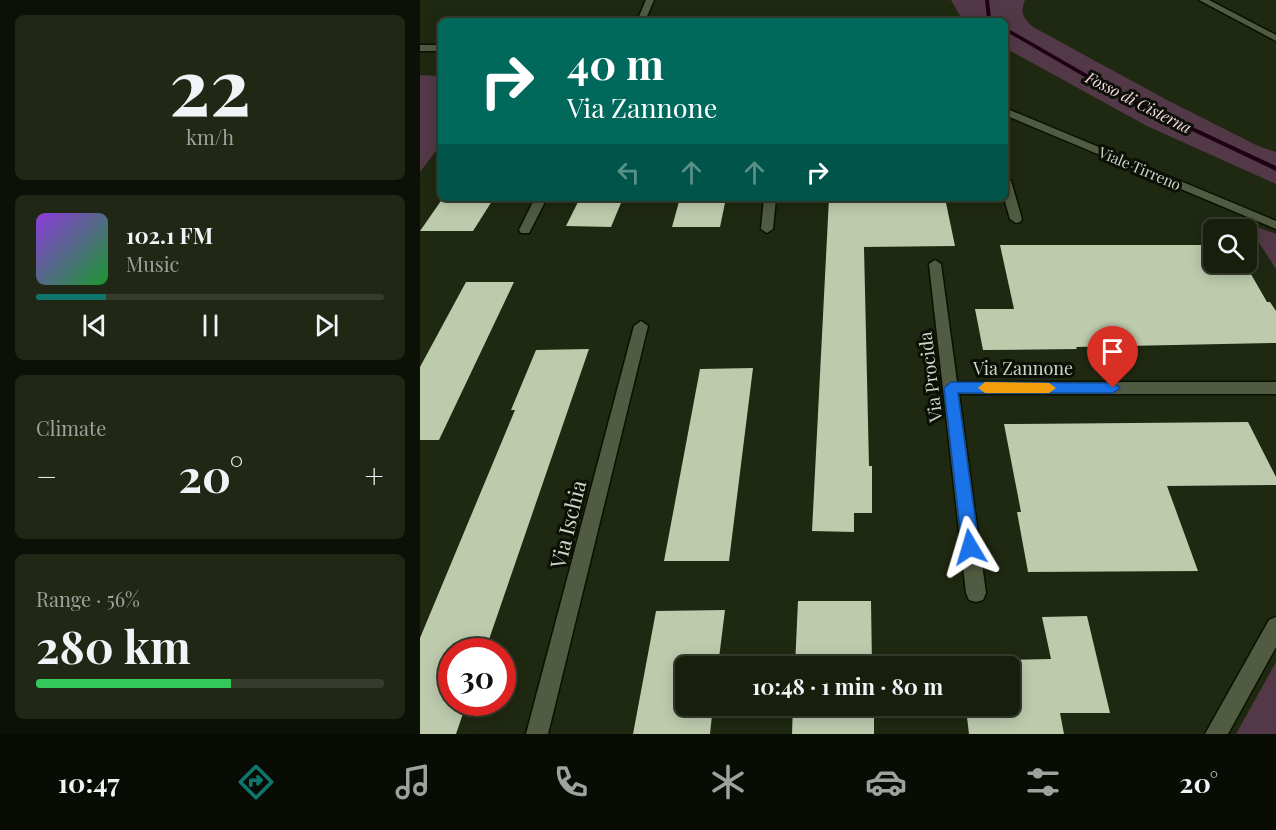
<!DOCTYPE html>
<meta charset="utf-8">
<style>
:root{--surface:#171e0c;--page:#202715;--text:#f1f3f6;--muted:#9ea29d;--line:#363c2d;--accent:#0f766e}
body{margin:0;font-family:"Playfair Display",serif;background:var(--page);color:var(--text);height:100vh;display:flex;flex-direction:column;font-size:22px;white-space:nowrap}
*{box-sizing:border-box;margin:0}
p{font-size:20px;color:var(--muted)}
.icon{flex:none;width:33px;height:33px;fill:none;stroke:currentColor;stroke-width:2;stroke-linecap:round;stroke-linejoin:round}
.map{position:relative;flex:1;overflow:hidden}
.details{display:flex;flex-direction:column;gap:15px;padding:15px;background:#0d1007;width:420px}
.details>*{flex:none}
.top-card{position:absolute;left:18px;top:18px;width:570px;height:183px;border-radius:9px;box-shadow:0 3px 15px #0003,0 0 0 2px var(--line);background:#00695c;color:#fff;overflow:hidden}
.buttons{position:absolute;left:783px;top:219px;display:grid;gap:12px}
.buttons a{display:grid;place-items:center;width:54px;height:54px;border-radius:9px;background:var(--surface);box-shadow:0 3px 15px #0003,0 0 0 2px var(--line);font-size:30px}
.speed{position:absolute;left:18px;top:638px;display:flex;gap:12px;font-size:30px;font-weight:700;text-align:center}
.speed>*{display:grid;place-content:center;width:78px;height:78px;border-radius:50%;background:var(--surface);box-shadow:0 3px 15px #0003,0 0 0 2px var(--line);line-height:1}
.speed .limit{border:9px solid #d22;background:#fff;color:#111}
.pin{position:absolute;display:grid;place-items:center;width:51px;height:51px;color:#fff;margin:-62px -26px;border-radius:50% 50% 50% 0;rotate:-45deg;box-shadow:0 0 6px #0007}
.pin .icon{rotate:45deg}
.me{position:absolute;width:66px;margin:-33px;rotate:353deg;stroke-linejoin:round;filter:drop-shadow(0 0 4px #0008)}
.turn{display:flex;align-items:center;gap:21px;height:126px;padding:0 30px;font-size:27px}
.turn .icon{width:78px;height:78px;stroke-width:2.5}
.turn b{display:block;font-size:42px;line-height:51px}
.lanes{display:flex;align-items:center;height:57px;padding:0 30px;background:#0003;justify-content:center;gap:30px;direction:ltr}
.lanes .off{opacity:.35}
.big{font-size:45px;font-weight:700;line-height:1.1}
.details .card{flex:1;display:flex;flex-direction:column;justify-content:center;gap:9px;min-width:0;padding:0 21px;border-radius:9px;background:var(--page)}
.details .dial{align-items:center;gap:0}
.dial b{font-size:78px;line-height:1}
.song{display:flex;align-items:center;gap:18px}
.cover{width:72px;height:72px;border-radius:9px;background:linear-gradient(135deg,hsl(270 70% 55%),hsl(130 70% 35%))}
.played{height:6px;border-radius:3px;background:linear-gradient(90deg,var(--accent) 20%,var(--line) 20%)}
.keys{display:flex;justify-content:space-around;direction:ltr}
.heat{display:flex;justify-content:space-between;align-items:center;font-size:33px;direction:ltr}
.charge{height:9px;border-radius:4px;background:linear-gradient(90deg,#34c759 56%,var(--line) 0)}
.trip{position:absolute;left:255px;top:656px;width:345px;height:60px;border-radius:9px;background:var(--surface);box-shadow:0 3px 15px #0003,0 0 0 2px var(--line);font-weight:700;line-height:60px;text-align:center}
.tabs{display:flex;height:96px;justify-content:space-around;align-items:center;background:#090c05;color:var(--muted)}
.tabs .icon{width:42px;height:42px}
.tabs .current{color:var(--accent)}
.tabs b{font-size:27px;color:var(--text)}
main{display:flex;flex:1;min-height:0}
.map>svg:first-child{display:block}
</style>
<main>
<section class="details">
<div class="card dial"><b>22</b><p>km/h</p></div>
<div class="card">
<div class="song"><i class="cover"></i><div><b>102.1 FM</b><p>Music</p></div></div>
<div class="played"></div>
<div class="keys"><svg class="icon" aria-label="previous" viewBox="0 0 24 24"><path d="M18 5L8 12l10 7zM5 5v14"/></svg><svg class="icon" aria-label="pause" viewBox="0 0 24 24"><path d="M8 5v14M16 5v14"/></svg><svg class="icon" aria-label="next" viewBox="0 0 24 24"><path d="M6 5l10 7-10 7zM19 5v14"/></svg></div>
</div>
<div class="card"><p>Climate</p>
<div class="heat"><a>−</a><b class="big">20°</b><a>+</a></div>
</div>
<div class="card"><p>Range · 56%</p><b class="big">280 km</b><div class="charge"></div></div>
</section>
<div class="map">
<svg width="856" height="734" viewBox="0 0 856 734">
<rect width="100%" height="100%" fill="#1f2810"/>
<path fill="#533947" d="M531,0h74c-5,13 -2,18 8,27l132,72 93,47 18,6v32l-129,-58 -142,-78v-27h-42z
M0,75l21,1v68l-21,28z
M826,223l30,11v35z
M856,662v72h-40z"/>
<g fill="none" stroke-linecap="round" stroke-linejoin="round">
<path fill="#200014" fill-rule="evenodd" d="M565,0h4l2,18 3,3h-5l-2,-2z
M585,27l113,65 158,74v5l-162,-77 -109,-63z"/>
</g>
<path fill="#bdcaac" d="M23,198h51l-21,33h-53z
M160,198h43l-12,29 -45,-1z
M260,198h46l-6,29h-48z
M409,198h116l10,48 -91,1 5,219h3v47h-18v19l-42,-1z
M580,245h214v17h30l23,40h3l6,9v32l-200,4 1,2 -94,1 -8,-41h39z
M46,282h48l-75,158h-19v-73z
M169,349l-104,302h-33v51h15l-11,32h-36v-96l95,-228h-4l25,-60z
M333,368l-24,193h-65l36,-192z
M828,422l28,55v8l-109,1 31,85 -170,1 -11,-60h4l-17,-88z
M378,601h73l1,65h-77z
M305,610l-7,56h-32v39h27l-3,29h-77l23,-123z
M667,616l23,97h-50l4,21h-95l-3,-25 45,-1 -1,-42h-6l-1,-6 48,-1 -9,-42z
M373,705h81v29h-82z"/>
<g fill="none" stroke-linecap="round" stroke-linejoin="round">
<defs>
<path id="street" d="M226,0h8l-9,21h-8z
M779,0h10l67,35v6z
M0,45h21v6h-21z
M585,108l271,113v8l-271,-114z
M585,178l6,3 11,38 -2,3 -4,1 -6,-4 -6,-21z
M115,198h12l-18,35h-8l-2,-3z
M344,198h12l-3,31 -6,4 -6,-4z
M515,260l6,4 16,118h319v12h-317l27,199 -3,7 -7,2 -7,-2 -3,-7 -37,-329z
M221,321l7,5 -100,408h-22l108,-408z
M856,617v30l-48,87h-23l64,-114z"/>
</defs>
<use href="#street" stroke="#091100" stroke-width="3"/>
<use href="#street" fill="#505b41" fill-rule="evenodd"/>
</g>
<path fill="#1a73e8" stroke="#114b97" stroke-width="1.5" d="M531,382l162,1 7,5 -7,5h-155l21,154 -3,6 -6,2 -6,-2 -2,-6 -18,-159z"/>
<path fill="#f59e0b" d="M565,382l64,1 7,5 -7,5h-64l-7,-5z"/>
<g text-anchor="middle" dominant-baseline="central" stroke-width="6" stroke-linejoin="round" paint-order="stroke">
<g font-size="15" fill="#ced5c6" stroke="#0b0f06">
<text transform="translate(720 168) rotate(23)">Viale Tirreno</text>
</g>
<g font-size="16" font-style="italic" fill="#f6d7e6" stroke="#0b0f06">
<text transform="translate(719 102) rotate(27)">Fosso di Cisterna</text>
</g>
<g font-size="18" fill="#ced5c6" stroke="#0b0f06">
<text x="603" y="368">Via Zannone</text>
<text transform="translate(510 377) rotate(-97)">Via Procida</text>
</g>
<g font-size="21" fill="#ced5c6" stroke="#0b0f06">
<text transform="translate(147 524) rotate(-76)">Via Ischia</text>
</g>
</g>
</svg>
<div class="buttons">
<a><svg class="icon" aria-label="search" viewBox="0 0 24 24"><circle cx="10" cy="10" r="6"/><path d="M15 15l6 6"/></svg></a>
</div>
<div class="speed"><div class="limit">30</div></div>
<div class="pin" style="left:693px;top:388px;background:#d93025"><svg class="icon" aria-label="arrive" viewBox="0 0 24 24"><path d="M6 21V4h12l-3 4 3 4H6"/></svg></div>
<svg class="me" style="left:550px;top:547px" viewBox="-20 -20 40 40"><path d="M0-17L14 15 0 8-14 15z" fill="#1a73e8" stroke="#fff" stroke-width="4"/></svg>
<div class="trip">10:48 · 1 min · 80 m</div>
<div class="top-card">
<div class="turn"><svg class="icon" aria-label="right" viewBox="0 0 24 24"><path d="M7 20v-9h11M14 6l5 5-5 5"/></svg><div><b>40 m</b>Via Zannone</div></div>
<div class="lanes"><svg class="icon off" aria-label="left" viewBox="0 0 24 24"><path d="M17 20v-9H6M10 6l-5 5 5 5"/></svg><svg class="icon off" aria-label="ahead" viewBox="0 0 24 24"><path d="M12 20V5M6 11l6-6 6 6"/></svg><svg class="icon off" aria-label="ahead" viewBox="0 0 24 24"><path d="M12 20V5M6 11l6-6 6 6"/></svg><svg class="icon" aria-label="right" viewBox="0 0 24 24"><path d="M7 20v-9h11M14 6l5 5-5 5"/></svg></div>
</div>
</div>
</main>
<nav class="tabs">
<b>10:47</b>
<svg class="icon current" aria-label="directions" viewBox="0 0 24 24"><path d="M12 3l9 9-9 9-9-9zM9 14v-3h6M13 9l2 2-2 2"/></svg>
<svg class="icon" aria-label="music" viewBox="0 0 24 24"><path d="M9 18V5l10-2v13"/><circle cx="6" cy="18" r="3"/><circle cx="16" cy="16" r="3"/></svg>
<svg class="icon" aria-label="phone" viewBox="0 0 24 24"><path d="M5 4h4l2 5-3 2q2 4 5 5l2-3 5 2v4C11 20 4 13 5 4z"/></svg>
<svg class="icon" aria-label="climate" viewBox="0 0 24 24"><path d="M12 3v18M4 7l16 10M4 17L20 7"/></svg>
<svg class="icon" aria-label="car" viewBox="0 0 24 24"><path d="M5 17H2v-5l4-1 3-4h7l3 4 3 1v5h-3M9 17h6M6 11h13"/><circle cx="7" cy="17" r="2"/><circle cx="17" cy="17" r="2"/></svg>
<svg class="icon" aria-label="filters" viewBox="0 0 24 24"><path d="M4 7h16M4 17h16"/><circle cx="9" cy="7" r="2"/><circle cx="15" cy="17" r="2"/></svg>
<b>20°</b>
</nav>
